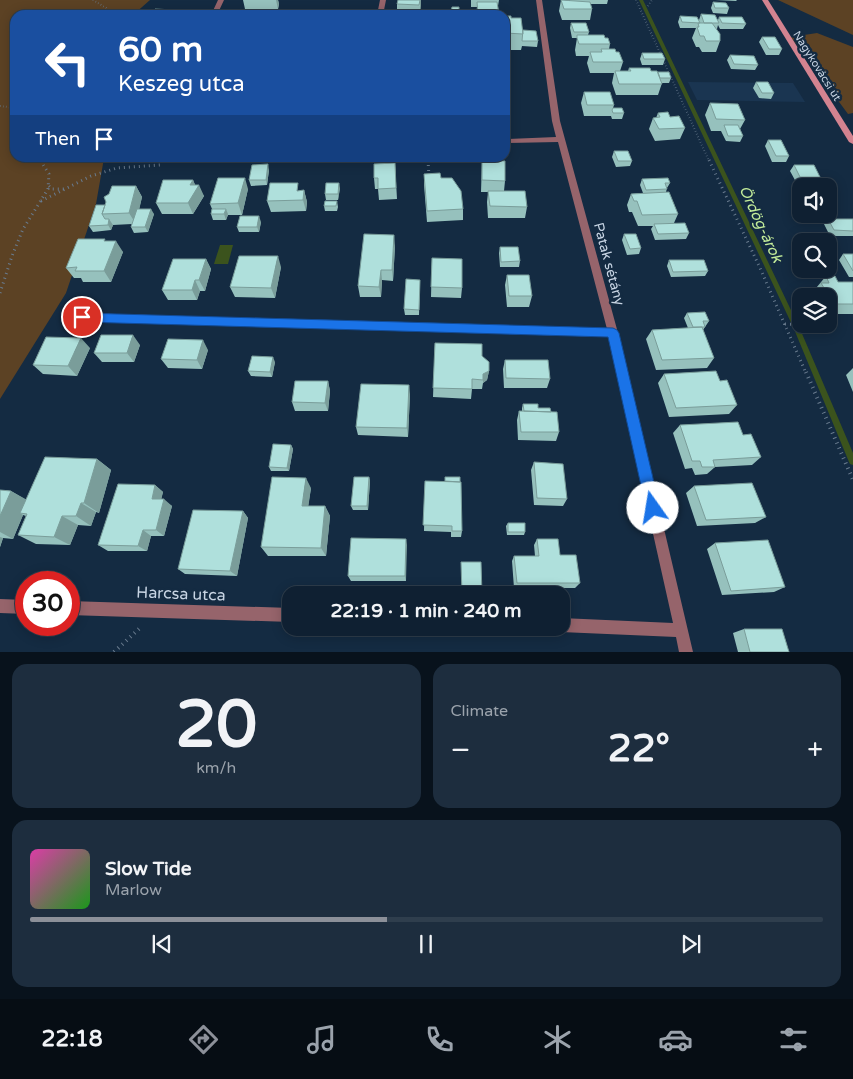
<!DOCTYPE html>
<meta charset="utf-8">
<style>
:root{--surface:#0f2032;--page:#1d2d3e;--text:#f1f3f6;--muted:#9ba3ac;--line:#2f3e4d;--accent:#8c9099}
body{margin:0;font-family:"Varela Round",sans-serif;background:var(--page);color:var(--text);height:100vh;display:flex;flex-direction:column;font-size:19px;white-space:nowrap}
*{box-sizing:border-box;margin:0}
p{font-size:16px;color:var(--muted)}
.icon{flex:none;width:28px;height:28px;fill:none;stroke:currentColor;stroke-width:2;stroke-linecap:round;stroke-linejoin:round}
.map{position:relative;height:652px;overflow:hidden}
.panel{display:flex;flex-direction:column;gap:12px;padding:12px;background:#08121c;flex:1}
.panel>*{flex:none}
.top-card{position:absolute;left:10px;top:10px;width:500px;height:152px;border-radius:15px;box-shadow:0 2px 12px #0003,0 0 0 1px var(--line);background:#1a4fa0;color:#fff;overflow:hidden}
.controls{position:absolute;left:792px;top:178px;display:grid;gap:10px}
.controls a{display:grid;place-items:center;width:45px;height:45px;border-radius:10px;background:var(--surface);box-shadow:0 2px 12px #0003,0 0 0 1px var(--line);font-size:25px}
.speed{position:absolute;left:15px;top:571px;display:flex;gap:10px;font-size:25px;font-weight:700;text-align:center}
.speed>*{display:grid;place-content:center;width:65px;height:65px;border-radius:50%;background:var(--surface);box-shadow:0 2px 12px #0003,0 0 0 1px var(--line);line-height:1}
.speed .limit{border:8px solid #d22;background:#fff;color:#111}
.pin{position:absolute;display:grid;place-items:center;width:42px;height:42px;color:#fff;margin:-21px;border:2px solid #fff;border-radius:50%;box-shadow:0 1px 5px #0007}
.me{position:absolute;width:55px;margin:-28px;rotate:347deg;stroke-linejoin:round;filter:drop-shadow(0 0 4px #0008)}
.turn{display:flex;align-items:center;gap:18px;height:105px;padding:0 25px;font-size:22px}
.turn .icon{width:65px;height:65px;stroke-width:2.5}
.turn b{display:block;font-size:35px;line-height:42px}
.then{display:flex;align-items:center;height:48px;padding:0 25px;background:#0003;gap:10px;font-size:19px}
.big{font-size:38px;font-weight:700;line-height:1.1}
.panel .tile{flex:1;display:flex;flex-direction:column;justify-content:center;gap:8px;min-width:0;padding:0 18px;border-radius:15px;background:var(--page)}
.panel .dial{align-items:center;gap:0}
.dial b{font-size:65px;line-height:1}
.song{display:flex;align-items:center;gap:15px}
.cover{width:60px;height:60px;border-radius:8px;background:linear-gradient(135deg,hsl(320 70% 55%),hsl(120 70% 35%))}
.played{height:5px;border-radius:2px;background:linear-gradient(90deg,var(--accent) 45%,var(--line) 45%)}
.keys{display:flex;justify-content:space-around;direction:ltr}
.heat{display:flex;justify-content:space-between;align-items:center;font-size:28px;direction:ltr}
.panel .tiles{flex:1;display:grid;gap:12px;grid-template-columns:1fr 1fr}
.tile:last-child{grid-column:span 2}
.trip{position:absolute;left:282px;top:586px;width:288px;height:50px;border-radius:15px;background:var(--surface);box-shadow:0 2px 12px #0003,0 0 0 1px var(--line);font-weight:700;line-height:50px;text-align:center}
.dock{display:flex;height:80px;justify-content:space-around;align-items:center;background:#060d14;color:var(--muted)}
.dock .icon{width:35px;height:35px}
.dock .active{color:var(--accent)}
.dock b{font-size:22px;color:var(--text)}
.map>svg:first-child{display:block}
</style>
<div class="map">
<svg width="853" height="652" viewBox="0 0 853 652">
<rect width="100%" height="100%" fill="#142b42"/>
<path fill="#1a3551" d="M688,82l105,1 12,19 -108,-2z"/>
<path fill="#5c4224" d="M0,0h150l-17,15h-118v143h89l-8,46 -30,89 -66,106z
M778,0h75v35z
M817,33l36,14v66l-5,1 -57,-77z"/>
<path fill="#3b531d" d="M220,245h13l-5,19h-14z"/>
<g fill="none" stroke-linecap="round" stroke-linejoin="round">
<path fill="#3b531d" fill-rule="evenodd" d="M639,0h4l157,329 53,124v12l-3,-1 -1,-2 -55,-133z"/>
<path stroke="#697b8e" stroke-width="2" stroke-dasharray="0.5 2.5" stroke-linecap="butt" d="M93,0l13,8 4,7
M636,0l73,161
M648,6l4,-6
M0,106l15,2
M38,158l3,3
M428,158v3
M163,161l3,-3"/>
<path stroke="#697b8e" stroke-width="3" stroke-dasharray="1 4" stroke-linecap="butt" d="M428,160l1,17
M709,160l51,108 46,105
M49,186l3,3h12
M41,201l50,-25 26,-8 43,-3 4,-5
M0,293l12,-37 11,-27 25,-40 1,-15 -9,-14
M785,324l21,1"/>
<path stroke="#697b8e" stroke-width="4" stroke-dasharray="1 4.5" stroke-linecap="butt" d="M806,372l47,108
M114,652l27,-25"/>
<path fill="#96646b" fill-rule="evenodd" d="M218,0h6l-7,15h-6z
M380,0h6l-3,15h-6z
M536,0h6l18,121 58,212 75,319h-14l-3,-15 -115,-5 -5,-2 -1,-2h6v-10l112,5 -64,-286 -527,-16 -3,-1 -2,-3 2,-3 3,-1 525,16 -49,-187 -53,1v-4l51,-2 -4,-16z
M0,599l26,1v14l-26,-1z
M69,601l222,7v14l-222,-7z"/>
<path fill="#d38390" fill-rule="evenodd" d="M762,0h6l85,136v8l-4,-2z"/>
</g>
<path fill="#96c1bd" d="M243,0h35l1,4 -1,5h-33z
M421,0l-1,12 -23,3v-11z
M471,0h28l-1,6 1,9h-23l1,-8h-6z
M561,0l9,1v-1h38l-1,4h-17l2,5 -2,11h-28l-3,-9z
M715,0h22l-1,1z
M713,2l16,6 -2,6 -14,-1 -2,-5z
M452,7h7l-1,8h-7z
M701,14l17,6 1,-3 27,7 -3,5h-23l-2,-4 -1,4h-1l4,12 -4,11h-14l-3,-5h-3l-4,-9 4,-10h-16l-2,-6 2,-6 19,4z
M505,16l6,2 12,12 15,11 -1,6 -15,-1 -1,4h-16z
M571,23l18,9 -1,3 17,3 5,6 -1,5 7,3 7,10 -3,9h8l1,-3 29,4 13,6 -2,5h-7l-4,12h-42l-4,-12 2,-10h-24l-3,-10 2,-7h-13l-1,-6 2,-12h-5l-2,-10z
M762,37l20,12 -3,6h-13l-7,-13z
M642,53l23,6 -2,6h-21l-2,-6z
M730,55l28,10 -3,5 -24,-1 -4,-9z
M756,82l18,11 -3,6 -12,-1 -6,-10z
M584,92l30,13 -1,3 11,5 -2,6h-10l-1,-3h-27l-3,-13z
M710,103l35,17 -5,9 3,7 -3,6 -14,-1 -5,-10h-10l-6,-16z
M658,113l12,4 15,11 -5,11 -25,2 -6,-12 4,-11h3z
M768,140l21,16 -3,6h-14l-7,-16z
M614,151l18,10 -2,5 -14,1 -4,-10z
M482,160l23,21 -1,10 23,16 -2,11h-37l-1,-16 1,-10h-7z
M395,163l2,36 -18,1 -1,-11h-3l-1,-11z
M794,165l26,12 -4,5h-20l-6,-11z
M269,170l-2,15 -16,1 -2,-6z
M424,174l17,4 22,31v11l-36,2 -3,-37z
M642,179l28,4 -3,5 -1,4 12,22 -4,9 15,10 -3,6 -31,1 -4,-11 2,-3h-15l-6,-14h-3l-2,-7 4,-11 12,-1 -3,-8z
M193,180l2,5 9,11 -11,18h-31l-6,-11z
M136,186l6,11 -3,12 15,5 -6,18 -14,1 -3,-6 1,-3 -19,1 -2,5 -18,2 -4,-6 16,-21z
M340,188l-2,12h-12l-1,-6z
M248,189l-6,26h-14l-2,5h-13l-2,-6 1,-5 -2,-5z
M304,190l3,12 -1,9 -35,1 -4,-11z
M829,195l5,11 -4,5h-1z
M337,201l1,6 -1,4h-12l-1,-5z
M828,219l25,1v16h-23l-6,-12z
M261,222l-2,10h-20l-2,-5z
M624,234l17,14 -2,6 -12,1 -5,-15z
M106,241l17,11 -12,30h-28l-2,-4h-7l-8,-10z
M395,246l-2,35 -11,-1 -1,17h-21l-2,-11z
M500,247l20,14 -1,6h-19l-1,-14z
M843,254h10v23h-4l-10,-17z
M432,258l30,30 -1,10 -30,-1z
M206,259l5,10 -6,22h-5l-3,9h-29l-6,-10z
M669,260l39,11 -3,5 -34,1 -4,-11z
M281,267l-6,31 -40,-1 -5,-10z
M507,275l25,21 -3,11h-22l-2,-22z
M826,276l12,6h15v32h-24v-18h-15l-2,-3z
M420,280l-1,35h-14l-1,-6z
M687,313l22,8 -6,9 11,28 -7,10 -51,2 -10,-31 6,-9 36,-2 -4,-10z
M435,343l47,13 7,15 -2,9 -4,3 -1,6h-10l-1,10 -38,-2z
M140,345l-6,17h-32l-8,-9z
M90,348l-13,28 -34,-2 -10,-9z
M208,350l-6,19 -34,-1 -7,-9z
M505,360l45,19 -3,9h-43l-1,-19z
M275,362l-3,15 -21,-1 -3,-5z
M853,368v24l-7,-17z
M664,374l56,7 17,24 -8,9 -60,3 -11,-34z
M328,381l2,10 -2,20h-33l-3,-9z
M410,394l-2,43 -50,-2 -2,-8z
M523,404l28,8 8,20 -3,9 -38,-1 -1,-20 2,-9h3v-3z
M680,425l63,10 18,22 -9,8 -37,2 -8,7 -12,1 -3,-7 -7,1 -12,-36z
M291,445l2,4 -4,22h-18l-2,-4z
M97,459l14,11 -12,43 -3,-1 -5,14 -13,-1 -8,20 -34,-1 -18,-9 8,-19 -3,-1 -10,24 -10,-1 -3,9v-57l11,1 15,9z
M534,462l33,37 -4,7 -29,-1 -3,-35z
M369,477l1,4 -2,29h-15l-2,-4z
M425,481l37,50 -1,6h-10v-5l-27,-1z
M155,485l8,7 -2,7 11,7 -8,30h-13l-4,15h-39l-10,-6z
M694,486l72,31 -11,6 -58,3 -11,-33z
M311,488l-3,18h17l5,10 -4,40h-58l-7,-9z
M243,511l5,7 -11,58 -52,-2 -7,-5z
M508,523l17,9 -1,3h-17l-1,-9z
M406,539v42h-55l-3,-5z
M537,539l23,16 20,28 -5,5h-61l-2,-27 2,-5h21l-1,-11z
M715,543l70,44 -11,5 -52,3 -15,-46z
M744,629l45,23h-51l-5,-19z"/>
<path fill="#7a9d9a" d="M276,0h2l1,4 -1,5z
M420,0h1v6l-1,9z
M174,10l2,5h-5z
M268,164l1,6 -2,15 -1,-5z
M245,178l3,11 -6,26 -4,-12z
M193,180l4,9 2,-4 5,11 -11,18 -5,-11 2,-18z
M339,183l1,5 -2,12v-6z
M136,186l6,11 -6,27 -7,-11z
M304,190l3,12 -1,9 -3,-11z
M151,209l3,5 -6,18 -3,-5z
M226,209l2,5 -2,6 -2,-6z
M259,216l2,6 -2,10 -2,-5z
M109,219l4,6 -2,5 -3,-5z
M394,235l1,11 -2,35 -1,-11z
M116,241l7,11 -12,30 -7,-11z
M278,256l3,11 -6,31 -4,-10z
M206,259l5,10 -6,22 -6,-11z
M381,270l1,10 -1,17 -2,-10z
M195,280l5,11 -3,9 -5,-10z
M133,335l7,10 -6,17 -7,-9z
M81,338l9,10 -13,28 -9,-10z
M203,340l5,10 -6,19 -5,-9z
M273,357l2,5 -3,15 -2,-5z
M489,371l-2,9 -4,3v-9z
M328,381l2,10 -2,20 -3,-8z
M409,385l1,9 -2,43 -1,-9z
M291,445l2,4 -4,22 -2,-3z
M97,459l14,11 -12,43 -15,-10z
M369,477l1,4 -2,29 -1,-4z
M306,478l5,10 -4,28 -5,-10z
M155,485l8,7 -3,13 -8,-6z
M11,491l18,10 -9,12 3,2 -10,24 -13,-7v-16z
M164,499l8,7 -8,30 -8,-6z
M81,503l15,9 -5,14 -15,-10z
M325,506l5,10 -4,40 -5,-8z
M243,511l5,7 -11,58 -7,-5z
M62,516l16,9 -8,20 -16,-8z
M143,530l8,6 -4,15 -9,-5z
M0,537l3,1 -3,9z
M406,539l1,6 -1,36 -1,-5z"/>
<path fill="#afe0dc" stroke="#7a9d9a" d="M398,0h22l-1,5 -22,-1z
M561,0l29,2 2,7h-28z
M477,2h20l2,13h-21z
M713,2l13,1 3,5h-14z
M452,7h7v6h-8z
M155,9l19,1 -3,5h-20z
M429,11l3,4h-35z
M701,14l14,1 4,8h-15z
M505,16h6v2h10l2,16 -18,-1z
M680,16l17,1 3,6 -18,-1z
M719,17h23l4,7 -24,-1z
M571,23h15l3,9h-15z
M698,23h14l8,11v7h-14l-2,-5h-4l-3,-9h2z
M523,30l13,1 2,10h-16z
M577,35h27l1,3h3l2,6h-31l-2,-6z
M762,37h13l7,12h-13z
M601,49h14l1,3h3l4,10h-30l-3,-10h12z
M642,53h20l3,6h-21z
M730,55l24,1 4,9 -24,-1z
M629,68h21l1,3h6l5,13h-43l-4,-13h16z
M658,72h11l2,6h-11z
M756,82h12l6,11h-12z
M584,92h26l4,13h-27z
M710,103l28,1 7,16 -29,-1z
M613,108h9l2,5h-11l-1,-3z
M668,112l2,5 9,-1 6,12 -26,1 -6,-11 7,-1 -2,-4z
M724,125h14l5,11h-15z
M768,140h13l8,16h-13z
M614,151h14l4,10h-14z
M482,160l23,1v20l-23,-1z
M395,163l1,25 -18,1v-11h-4v-14z
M268,164l-2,16h-17l3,-15z
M794,165h20l6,12h-20z
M440,173l1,5h11l9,13 2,18 -36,2 -3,-37z
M218,178h27l-7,25 -28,1z
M668,178l2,5h-5l2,6 -21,1 -4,-11z
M163,180h30l-3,5h9l-11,18h-32z
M270,183h28l-1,8 7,-1 -1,10 -36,1z
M326,183h13l-1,11h-13z
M112,186h24l-7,27 -27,1 4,-12 -2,-5 5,-3z
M488,191h37l2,16 -37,-1z
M669,192l9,22 -36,1 -5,-14h-3l-3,-7z
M829,195l5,11 -5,-1z
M325,201h12l-1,5h-12z
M96,205h9l-3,9 3,5h4l-1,6 -19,1z
M137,209h14l-6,18h-14z
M212,209h14l-2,5h-13z
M240,216h19l-2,11h-20z
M828,219h25v12l-19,-1z
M685,223l4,10 -31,1 -4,-10z
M364,234l30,1 -2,35h-11l-2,17 -21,-1z
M624,234h12l5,14 -11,1z
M78,239h27l-1,2h12l-12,30h-29l2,-4 -11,1z
M500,247h18l2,14 -19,1z
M843,254h10v17z
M239,256h39l-7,32 -41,-1z
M432,258l30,1v29l-31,-1z
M173,259h33l-7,21h-4l-3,10h-30z
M669,260h35l4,11 -35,1z
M507,275h22l3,21h-23z
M826,276h9l3,6h15v22h-21l-3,-8 -8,-13h8z
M406,279l14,1 -1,30 -15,-1z
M705,312l4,9h-6l2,6h-12l-6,-14z
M702,327l12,31 -52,2 -10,-30z
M101,335h32l-6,18h-33z
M46,337l35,1 -13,28 -35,-1z
M168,339l35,1 -6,20 -36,-1z
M435,343l47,1v12l7,6v9l-6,3v6l-11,-1v10l-39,-1z
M252,356l21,1 -3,15 -22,-1z
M505,360h43l2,19 -44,-1z
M716,371l4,10 7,-1 10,25 -61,3 -12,-34z
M295,381h33l-3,22 -33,-1z
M361,384l48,1 -2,43 -51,-1z
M523,404h15v4h12l1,4 -27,-1z
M519,411l38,1 2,20h-38z
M738,422l5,13 8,-1 10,23 -48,3 2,7h-13l-2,-6h-8l-12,-36z
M273,444l18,1 -4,23 -18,-1z
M45,457l52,2 -13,44h-3l-5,13h-14l-8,21 -36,-2 9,-21 -7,-1z
M534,462l29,2 4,35 -30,-1z
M272,477l34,1 -4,28h23l-4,42 -60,-1z
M354,477h15l-2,29h-16z
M445,477h15v5l-15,-1z
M425,481l36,1 1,49h-10v-5l-29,-1z
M752,483l14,34 -60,3 -12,-34z
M118,484l37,1 -3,14h12l-8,31h-13l-5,16 -40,-1z
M0,490l11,1 -11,25z
M193,510l50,1 -13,60 -52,-2z
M508,523h17v9h-17z
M351,538l55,1 -1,37h-57z
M537,539h21l2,16h16l4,28h-63l-3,-27h25z
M768,540l17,47 -54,4 -16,-48z
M461,562h20l1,33h-20z
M744,629h38l7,23h-39z"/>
<path fill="#1a73e8" stroke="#114b97" d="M82,313l531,15 4,2 2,3 41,175 -2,5 -5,2 -5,-2 -2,-5 -38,-171 -526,-15 -6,-5z"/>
<g text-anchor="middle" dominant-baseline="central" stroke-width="5" stroke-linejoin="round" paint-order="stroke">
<g font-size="11" fill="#c7d4e3" stroke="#142b42">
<text transform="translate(817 66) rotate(58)">Nagykovácsi út</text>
</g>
<g font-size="14" fill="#c7d4e3" stroke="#142b42">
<text transform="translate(609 264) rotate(75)">Patak sétány</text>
</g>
<g font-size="15" font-style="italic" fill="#c3ec9a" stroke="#142b42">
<text transform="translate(761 224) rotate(65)">Ördög-árok</text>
</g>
<g font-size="16" fill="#c7d4e3" stroke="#142b42">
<text transform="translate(181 594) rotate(2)">Harcsa utca</text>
</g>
</g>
</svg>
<div class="controls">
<a><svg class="icon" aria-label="sound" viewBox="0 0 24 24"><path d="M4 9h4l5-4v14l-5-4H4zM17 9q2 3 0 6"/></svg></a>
<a><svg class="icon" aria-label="search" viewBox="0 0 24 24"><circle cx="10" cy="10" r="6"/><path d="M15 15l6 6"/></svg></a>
<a><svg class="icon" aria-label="layers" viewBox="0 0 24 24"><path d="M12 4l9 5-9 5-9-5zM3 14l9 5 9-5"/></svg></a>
</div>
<div class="speed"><div class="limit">30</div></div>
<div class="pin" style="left:82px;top:317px;background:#d93025"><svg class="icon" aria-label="arrive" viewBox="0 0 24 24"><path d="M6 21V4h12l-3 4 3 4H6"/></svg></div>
<svg class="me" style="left:653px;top:508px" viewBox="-20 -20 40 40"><circle r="19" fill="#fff"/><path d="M0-13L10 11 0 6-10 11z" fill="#1a73e8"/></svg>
<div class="trip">22:19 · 1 min · 240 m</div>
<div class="top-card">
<div class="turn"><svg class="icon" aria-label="left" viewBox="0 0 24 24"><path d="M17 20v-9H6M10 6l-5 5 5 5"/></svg><div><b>60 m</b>Keszeg utca</div></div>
<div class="then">Then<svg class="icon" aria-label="arrive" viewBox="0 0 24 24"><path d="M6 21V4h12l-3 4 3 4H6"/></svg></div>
</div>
</div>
<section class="panel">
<div class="tiles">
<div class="tile dial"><b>20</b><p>km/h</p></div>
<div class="tile"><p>Climate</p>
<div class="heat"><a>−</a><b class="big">22°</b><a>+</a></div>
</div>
<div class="tile">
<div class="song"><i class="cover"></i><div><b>Slow Tide</b><p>Marlow</p></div></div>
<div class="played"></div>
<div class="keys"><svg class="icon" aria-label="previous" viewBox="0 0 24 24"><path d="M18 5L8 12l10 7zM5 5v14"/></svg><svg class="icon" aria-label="pause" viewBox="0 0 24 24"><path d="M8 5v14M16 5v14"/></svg><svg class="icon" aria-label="next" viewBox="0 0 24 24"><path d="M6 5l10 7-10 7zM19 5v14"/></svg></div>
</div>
</div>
</section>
<nav class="dock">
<b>22:18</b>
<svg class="icon active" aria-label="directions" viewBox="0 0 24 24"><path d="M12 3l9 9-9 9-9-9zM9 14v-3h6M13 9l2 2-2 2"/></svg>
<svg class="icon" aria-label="music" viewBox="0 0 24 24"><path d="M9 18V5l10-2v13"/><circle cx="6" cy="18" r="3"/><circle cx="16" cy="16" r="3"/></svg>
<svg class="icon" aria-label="phone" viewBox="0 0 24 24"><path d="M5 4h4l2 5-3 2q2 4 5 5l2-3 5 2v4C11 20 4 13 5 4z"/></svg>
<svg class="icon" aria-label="climate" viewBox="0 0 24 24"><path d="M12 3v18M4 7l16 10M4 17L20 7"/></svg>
<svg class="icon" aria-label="car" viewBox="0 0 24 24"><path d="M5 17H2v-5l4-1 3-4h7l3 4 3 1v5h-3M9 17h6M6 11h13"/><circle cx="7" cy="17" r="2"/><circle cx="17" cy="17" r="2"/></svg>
<svg class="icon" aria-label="filters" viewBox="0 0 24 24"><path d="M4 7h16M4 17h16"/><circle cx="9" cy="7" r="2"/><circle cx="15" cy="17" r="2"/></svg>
</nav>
